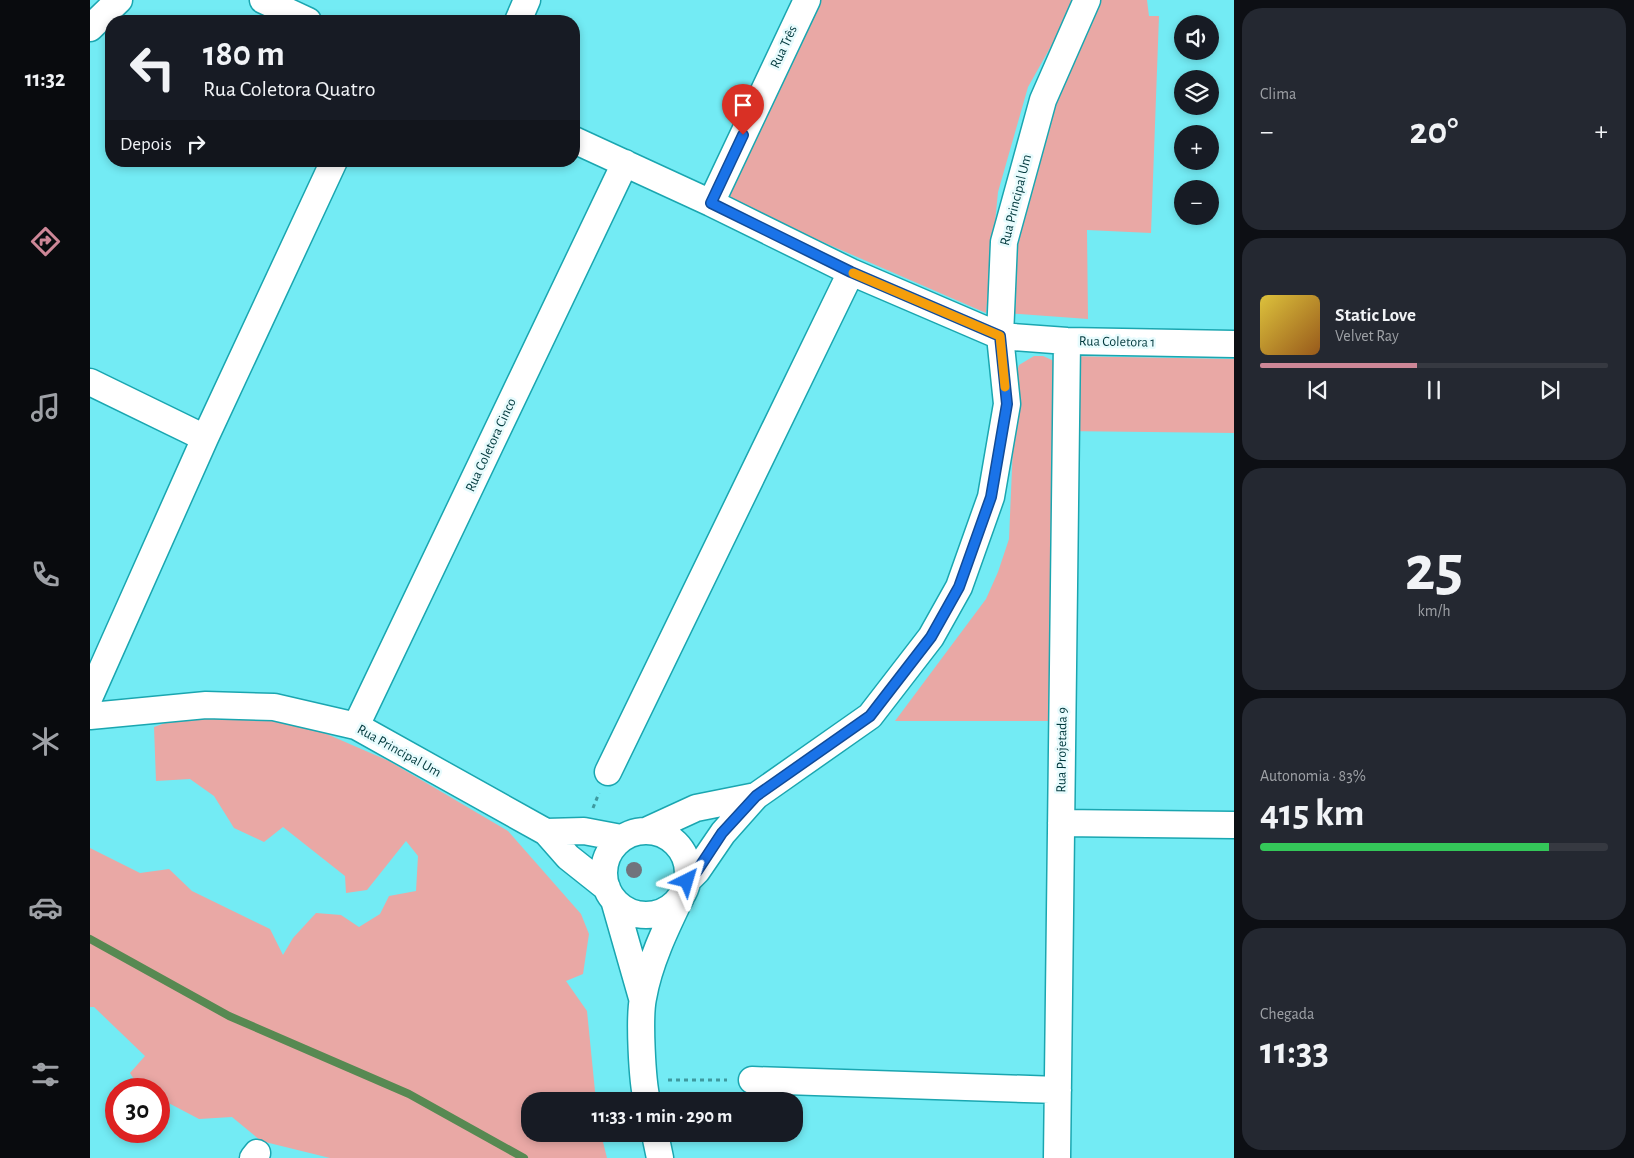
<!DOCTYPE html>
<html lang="pt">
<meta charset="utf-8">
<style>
:root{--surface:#171b24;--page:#242831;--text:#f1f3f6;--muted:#9ea1a6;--line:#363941;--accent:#cd8797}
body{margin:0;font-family:"Alegreya Sans",sans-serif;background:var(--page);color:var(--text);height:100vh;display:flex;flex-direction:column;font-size:19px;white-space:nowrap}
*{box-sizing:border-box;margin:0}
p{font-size:16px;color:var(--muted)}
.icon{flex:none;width:28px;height:28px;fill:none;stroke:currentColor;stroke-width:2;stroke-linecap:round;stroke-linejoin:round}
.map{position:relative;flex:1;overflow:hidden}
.drawer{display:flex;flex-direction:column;gap:8px;padding:8px;background:#0d0f14;width:400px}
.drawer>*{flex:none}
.top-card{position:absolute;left:15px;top:15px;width:475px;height:152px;border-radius:20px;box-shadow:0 2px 8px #0003;background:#171b24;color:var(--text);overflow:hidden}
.fabs{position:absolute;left:1084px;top:15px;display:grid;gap:10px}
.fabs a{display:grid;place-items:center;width:45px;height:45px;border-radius:50%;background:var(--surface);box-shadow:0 2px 8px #0003;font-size:25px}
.speed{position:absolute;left:15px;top:1078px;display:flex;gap:10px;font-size:25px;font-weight:700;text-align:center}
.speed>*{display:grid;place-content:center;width:65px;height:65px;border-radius:50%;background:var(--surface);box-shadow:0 2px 8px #0003;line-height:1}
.speed .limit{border:8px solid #d22;background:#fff;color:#111}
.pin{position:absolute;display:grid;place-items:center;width:42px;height:42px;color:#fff;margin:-51px -21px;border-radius:50% 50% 50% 0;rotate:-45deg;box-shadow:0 0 5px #0007}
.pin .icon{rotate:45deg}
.me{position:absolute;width:55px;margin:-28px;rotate:40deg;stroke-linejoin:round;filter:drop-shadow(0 0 4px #0008)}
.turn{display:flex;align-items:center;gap:18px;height:105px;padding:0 15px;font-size:22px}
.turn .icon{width:65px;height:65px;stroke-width:2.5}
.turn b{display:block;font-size:35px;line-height:42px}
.then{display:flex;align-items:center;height:48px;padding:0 15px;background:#0003;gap:10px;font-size:19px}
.big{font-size:38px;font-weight:700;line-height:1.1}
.drawer .widget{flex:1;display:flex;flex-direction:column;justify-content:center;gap:8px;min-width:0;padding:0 18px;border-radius:20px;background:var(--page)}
.drawer .dial{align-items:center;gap:0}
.dial b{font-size:65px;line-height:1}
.song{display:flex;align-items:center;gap:15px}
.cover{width:60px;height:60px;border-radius:8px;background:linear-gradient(135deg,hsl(50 70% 55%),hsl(30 70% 35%))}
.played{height:5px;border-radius:2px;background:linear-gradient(90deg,var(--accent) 45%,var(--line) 45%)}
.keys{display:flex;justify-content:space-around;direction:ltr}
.heat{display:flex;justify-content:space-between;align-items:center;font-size:28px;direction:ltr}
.charge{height:8px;border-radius:4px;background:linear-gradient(90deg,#34c759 83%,var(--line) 0)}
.trip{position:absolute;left:431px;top:1092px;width:282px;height:50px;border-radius:20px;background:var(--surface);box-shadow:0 2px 8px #0003;font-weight:700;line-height:50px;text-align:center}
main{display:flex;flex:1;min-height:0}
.menu{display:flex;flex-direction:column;width:90px;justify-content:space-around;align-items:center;background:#090b0e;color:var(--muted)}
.menu .icon{width:35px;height:35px}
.menu .selected{color:var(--accent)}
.menu b{font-size:22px;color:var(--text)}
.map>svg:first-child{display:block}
</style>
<main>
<nav class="menu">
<b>11:32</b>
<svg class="icon selected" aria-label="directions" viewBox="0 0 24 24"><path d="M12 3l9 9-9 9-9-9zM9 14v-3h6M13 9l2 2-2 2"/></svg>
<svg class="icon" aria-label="music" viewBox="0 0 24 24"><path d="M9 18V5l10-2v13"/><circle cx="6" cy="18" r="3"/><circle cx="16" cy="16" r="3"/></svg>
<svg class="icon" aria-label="phone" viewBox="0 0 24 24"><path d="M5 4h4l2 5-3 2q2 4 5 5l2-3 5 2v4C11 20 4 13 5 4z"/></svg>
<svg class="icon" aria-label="climate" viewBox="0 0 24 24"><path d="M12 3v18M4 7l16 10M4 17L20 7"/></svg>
<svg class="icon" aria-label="car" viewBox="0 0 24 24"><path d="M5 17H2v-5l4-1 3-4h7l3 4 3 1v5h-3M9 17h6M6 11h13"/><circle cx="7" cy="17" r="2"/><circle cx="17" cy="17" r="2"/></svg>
<svg class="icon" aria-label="filters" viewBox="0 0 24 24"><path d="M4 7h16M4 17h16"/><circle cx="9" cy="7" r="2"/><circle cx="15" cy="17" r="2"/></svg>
</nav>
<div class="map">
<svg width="1144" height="1158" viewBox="0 0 1144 1158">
<rect width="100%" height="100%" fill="#73ebf4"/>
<path fill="#e9a8a5" d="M730,0h257l-49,87 -30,105 -12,121 -260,-113z
M1002,0h55l2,16h10l-8,217 -64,-3 1,89 -83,-6 6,-91z
M944,356h9l9,4 3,7 -4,354h-156l91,-122 12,-27 11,-33 7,-164 3,-10z
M973,356l171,3v74l-172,-2z
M161,715l48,7 90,39 119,70 73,83 8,20 -6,40 -17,7 21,30 9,90h-66v33h71l6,24h-277l-69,-17 -29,-24 -33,2 -40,-21v-9c-16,0 -21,-3 -29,-16l15,-17 -51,-49h-4v-159l50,25 29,-4 23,22 78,38 13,26 10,-17 23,-25 25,2 18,12 21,-13 9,-18 27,-5 2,-35 -12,-15 -39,49 -21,3 -1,-17 -62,-49 -19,15 -30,-14 -20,-32 -24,-17 -34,2 -2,-54 22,-8z"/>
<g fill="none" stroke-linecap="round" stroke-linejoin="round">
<path stroke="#578952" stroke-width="8" d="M0,939l139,77 180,78 115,64"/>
<defs>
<path id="street" d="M173,0l45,21
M428,21l9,-21
M0,28l29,-28
M484,140l137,63 140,69 149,64 67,5 167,3
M621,203l96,-203
M0,382l115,56
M0,696l115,-258 129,-277
M0,716l116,-11 68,2 82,19 190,106 22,25 39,31
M266,726l269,-563
M518,772l243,-500
M971,823l173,2
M558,830l48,-22 60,-12
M514 873a42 42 0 1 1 84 0a42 42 0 1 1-84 0Z
M456,832l38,-1 37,7
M597,881l10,-10 26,-38 33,-37 114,-80 61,-79 28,-50 32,-90 16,-93 -7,-68 4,-94 39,-142 44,-100
M524,900l28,98
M662,1080l306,10
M557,1101c-5,-21 -8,-83 -4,-103 6,-35 23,-70 38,-101
M565,1134l5,24
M163,1158l4,-5
M967,1158l10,-817"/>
</defs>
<use href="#street" stroke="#1aa6b0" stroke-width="29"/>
<path stroke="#3e999f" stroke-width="3" stroke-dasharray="4 4" stroke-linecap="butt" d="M503,808l6,-15
M578,1080h59"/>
<use href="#street" stroke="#fff" stroke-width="26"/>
</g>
<circle fill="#71737c" cx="544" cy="870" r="8"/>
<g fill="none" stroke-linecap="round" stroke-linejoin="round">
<defs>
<path id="route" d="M597,881l10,-10 25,-38 34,-37 114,-80 61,-79 28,-50 32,-90 16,-93 -7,-68 -149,-64 -140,-69 32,-68"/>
</defs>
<use href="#route" stroke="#114b97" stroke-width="12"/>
<use href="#route" stroke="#1a73e8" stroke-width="9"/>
<path stroke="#f59e0b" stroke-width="9" d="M763,273l147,63 5,51"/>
</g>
<g text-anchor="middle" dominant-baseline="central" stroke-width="5" stroke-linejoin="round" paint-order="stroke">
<g font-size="14" fill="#00383c" stroke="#e7fbfd">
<text transform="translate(694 47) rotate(-65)">Rua Três</text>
<text transform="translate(926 200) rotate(-76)">Rua Principal Um</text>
<text transform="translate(1027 342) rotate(1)">Rua Coletora 1</text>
<text transform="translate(401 445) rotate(-65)">Rua Coletora Cinco</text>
<text transform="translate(972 750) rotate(-89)">Rua Projetada 9</text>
<text transform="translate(309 751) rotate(29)">Rua Principal Um</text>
</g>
</g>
</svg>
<div class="fabs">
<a><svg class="icon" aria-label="sound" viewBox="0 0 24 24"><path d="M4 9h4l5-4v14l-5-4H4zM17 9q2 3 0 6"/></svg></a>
<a><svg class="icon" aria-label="layers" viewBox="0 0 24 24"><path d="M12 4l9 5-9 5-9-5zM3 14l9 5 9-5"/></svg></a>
<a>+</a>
<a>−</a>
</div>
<div class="speed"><div class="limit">30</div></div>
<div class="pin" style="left:653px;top:135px;background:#d93025"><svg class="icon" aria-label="arrive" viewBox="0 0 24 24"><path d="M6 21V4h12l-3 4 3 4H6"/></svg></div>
<svg class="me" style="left:597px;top:881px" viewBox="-20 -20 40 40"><path d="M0-17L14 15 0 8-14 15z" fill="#1a73e8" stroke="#fff" stroke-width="4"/></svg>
<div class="trip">11:33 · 1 min · 290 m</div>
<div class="top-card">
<div class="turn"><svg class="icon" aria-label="left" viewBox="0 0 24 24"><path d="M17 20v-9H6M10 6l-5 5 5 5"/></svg><div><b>180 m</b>Rua Coletora Quatro</div></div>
<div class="then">Depois<svg class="icon" aria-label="right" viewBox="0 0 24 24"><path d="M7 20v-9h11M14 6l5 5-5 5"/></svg></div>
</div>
</div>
<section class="drawer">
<div class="widget"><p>Clima</p>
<div class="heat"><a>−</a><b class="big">20°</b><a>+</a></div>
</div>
<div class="widget">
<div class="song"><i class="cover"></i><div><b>Static Love</b><p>Velvet Ray</p></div></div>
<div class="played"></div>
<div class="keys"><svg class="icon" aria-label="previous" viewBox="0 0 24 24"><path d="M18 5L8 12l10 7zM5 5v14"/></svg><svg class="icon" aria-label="pause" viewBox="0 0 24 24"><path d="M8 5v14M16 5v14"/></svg><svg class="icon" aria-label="next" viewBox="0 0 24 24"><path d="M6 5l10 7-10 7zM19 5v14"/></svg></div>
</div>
<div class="widget dial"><b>25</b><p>km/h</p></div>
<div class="widget"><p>Autonomia · 83%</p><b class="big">415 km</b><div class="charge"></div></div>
<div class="widget"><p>Chegada</p><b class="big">11:33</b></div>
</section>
</main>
